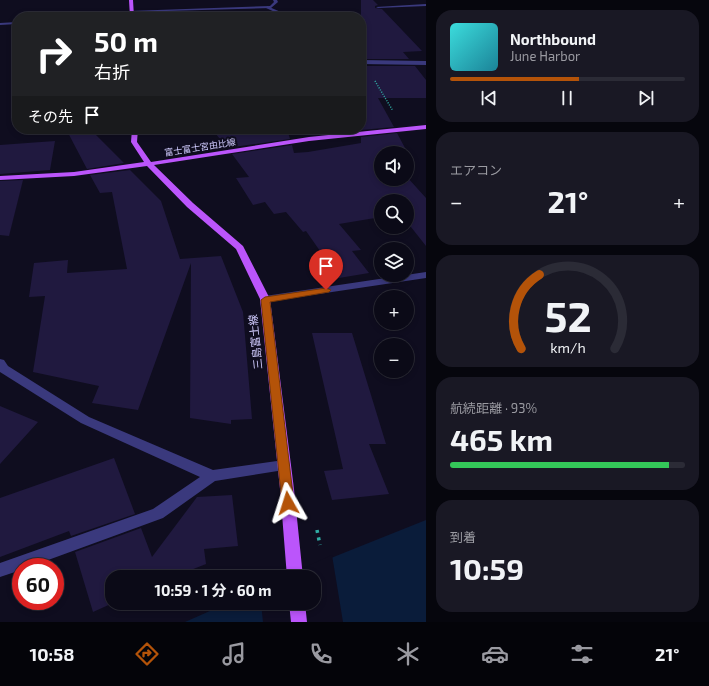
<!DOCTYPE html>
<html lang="ja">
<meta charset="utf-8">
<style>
:root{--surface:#0b0a17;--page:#191824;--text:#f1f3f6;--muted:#9a9aa1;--line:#2b2b36;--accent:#b45309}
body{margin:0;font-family:"Exo 2","Noto Sans JP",sans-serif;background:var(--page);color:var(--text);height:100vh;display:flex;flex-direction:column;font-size:15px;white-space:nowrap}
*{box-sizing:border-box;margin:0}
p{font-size:13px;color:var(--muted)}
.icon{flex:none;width:22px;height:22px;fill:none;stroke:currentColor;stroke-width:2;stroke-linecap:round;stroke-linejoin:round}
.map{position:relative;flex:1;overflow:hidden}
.sheet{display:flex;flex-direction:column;gap:10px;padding:10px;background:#06060d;width:283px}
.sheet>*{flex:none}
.top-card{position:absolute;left:12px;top:12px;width:354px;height:122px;border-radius:16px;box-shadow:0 2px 6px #0003,0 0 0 1px var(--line);background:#202124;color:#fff;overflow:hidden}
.buttons{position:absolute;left:374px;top:146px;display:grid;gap:8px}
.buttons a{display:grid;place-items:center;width:40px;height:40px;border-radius:50%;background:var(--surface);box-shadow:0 2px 6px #0003,0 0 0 1px var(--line);font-size:20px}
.speed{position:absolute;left:12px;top:558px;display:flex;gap:8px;font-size:20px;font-weight:700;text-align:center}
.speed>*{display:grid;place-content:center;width:52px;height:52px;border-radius:50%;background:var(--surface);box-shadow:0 2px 6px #0003,0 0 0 1px var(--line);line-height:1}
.speed .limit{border:6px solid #d22;background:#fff;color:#111}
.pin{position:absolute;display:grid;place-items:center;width:34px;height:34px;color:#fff;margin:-41px -17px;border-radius:50% 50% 50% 0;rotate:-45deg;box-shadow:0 0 4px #0007}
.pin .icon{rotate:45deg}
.me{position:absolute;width:44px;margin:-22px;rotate:354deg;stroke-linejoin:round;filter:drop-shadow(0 0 3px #0008)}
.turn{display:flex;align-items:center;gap:14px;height:84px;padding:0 16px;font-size:18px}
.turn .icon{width:52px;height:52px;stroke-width:2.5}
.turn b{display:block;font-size:28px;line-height:34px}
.then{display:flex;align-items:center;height:38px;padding:0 16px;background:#0003;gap:8px;font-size:15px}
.big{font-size:30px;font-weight:700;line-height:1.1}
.sheet .widget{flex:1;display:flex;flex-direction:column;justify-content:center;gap:6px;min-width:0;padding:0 14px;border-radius:16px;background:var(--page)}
.sheet .dial{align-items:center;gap:0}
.dial svg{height:104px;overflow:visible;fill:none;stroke:var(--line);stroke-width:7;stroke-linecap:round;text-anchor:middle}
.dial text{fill:var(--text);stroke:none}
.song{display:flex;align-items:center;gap:12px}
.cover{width:48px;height:48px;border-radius:6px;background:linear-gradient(135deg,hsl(180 70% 55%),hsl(190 70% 35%))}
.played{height:4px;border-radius:2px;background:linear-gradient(90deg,var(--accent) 55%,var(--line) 55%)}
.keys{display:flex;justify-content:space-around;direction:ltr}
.heat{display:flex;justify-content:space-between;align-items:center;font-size:22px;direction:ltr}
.charge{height:6px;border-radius:3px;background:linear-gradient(90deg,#34c759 93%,var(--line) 0)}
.trip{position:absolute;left:105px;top:570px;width:216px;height:40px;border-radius:16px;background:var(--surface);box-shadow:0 2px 6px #0003,0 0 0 1px var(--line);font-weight:700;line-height:40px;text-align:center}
.menu{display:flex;height:64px;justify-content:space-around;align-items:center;background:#040409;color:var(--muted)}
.menu .icon{width:28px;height:28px}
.menu .current{color:var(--accent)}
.menu b{font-size:18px;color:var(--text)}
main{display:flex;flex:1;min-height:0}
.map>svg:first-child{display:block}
</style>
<main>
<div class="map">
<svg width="426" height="622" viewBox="0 0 426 622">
<rect width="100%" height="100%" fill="#0f0d1f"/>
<path fill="#0a1c3a" d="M426,520v102h-241l43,-19h86v-26h-27l49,-21z"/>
<path fill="#0f0d1f" d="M332,555l11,67h-80l-2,-19h53v-26l-29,-1z"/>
<path fill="#20193f" d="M361,0h12l5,5 -3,1v2l7,1 40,42 -19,1 6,7h-48z
M361,66h54l11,14v18h-48l16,29 -33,3z
M66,129h24l34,34 -37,6z
M212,129h75l3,10 -63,9z
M397,133l15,28h-5v-8h-26v26h26v-2l19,21v48l-19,-24v-21h-26v16l-42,7 22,26 -9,1 17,22 -30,5 -33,-47 -3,1 -17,-20 -12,2 -9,-12 -12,3 -17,-27 13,-1 -17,-23 60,-9 2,8 14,-1 53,-9v-6z
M55,141l-5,29 -50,4v-29z
M130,170l31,31 19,58 41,-3 22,56 9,107 -21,1v4l-41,-6 1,-155 -53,147 -46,-7 7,-17 -66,-14 12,-76 -16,1 5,-34 34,-3 -1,13 60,-4 -15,-77 -12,1 -10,-18z
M23,180l-14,56 -9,-1v-54z
M312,333h40l34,111h-17l20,50 -57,6 -8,-29 19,-2z
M0,406l38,16 -38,42z
M114,458l21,56 -64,22 -2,-5 -69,26v-59z
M232,495l6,51 -34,3 2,15 -33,13h-61l1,26 -20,9 -18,-60 66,-24 11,29 45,-60z"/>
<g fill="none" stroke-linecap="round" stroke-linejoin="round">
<path stroke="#30ada4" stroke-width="1.5" stroke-dasharray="1 1.5" stroke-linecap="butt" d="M375,81l18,30"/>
<path stroke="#30ada4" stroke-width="3.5" stroke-dasharray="3 4.5" stroke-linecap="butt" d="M317,530l3,15"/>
<path fill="#3a397d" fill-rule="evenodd" d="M273,0h4l1,2 -7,6 -140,4 -2,-1 141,-5 4,-4z"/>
<path fill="#3a397d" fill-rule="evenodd" d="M426,4v2l-48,2 -2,-1z
M267,6l23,10 1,1h-5l-20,-9z
M131,15l1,2h-29l2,-1z
M17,22v2l-17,1v-2z
M361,60l65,1v4l-65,-1z
M426,272v6l-161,24 -5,-3 5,-3z
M0,359l4,1 4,6 81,51 124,53 71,-10 5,1 2,4 -2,4 -5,1 -69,11 -52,37 -134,49h-8v3l-21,7v-14l153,-54 47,-32 -119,-54 -81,-51z"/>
<path fill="#bb55fb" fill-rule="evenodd" d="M129,0h4l1,17h-4z
M426,125v4l-117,12 -155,24 39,38 50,43 27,53 24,190 9,88h-16l-7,-88 -20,-190 -24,-50 -49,-42 -40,-41 -73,10 -74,4v-4l74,-4 70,-10 -13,-20 1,-13h6l-1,13 14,20 158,-25z
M289,603h16l2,19h-16z"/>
</g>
<path fill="#b45309" stroke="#753606" d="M326,288l5,2 -2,2 -59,10 24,201 -2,4 -4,2 -4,-2 -2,-4 -21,-203 4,-3z"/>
<g text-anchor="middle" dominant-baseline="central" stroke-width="4" stroke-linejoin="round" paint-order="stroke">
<g font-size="9" fill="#d0cbfe" stroke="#0f0d1f">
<text transform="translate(200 147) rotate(-9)">富士富士宮由比線</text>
</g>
<g font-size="11" fill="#d0cbfe" stroke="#0f0d1f">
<text transform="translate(255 342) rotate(-96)">三島富士線</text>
</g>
</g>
</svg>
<div class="buttons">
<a><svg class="icon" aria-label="sound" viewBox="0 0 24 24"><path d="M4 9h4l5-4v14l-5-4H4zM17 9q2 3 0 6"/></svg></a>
<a><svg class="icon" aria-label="search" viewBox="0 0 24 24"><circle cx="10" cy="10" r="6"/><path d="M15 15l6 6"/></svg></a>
<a><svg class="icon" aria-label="layers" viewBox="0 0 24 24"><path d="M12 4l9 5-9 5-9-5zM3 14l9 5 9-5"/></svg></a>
<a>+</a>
<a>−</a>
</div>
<div class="speed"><div class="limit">60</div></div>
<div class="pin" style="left:326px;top:290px;background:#d93025"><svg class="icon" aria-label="arrive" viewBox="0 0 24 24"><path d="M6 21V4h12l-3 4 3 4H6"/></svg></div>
<svg class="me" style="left:288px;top:503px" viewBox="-20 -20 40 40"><path d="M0-17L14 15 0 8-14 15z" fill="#b45309" stroke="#fff" stroke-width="4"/></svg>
<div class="trip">10:59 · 1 分 · 60 m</div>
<div class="top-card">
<div class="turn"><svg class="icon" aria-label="right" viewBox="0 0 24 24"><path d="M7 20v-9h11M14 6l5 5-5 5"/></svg><div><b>50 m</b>右折</div></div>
<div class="then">その先<svg class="icon" aria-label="arrive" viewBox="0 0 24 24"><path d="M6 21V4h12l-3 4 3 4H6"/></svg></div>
</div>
</div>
<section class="sheet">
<div class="widget">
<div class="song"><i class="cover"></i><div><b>Northbound</b><p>June Harbor</p></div></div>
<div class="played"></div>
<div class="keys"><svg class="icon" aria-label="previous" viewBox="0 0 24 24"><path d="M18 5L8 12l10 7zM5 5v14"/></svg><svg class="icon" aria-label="pause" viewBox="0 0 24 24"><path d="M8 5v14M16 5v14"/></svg><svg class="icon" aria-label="next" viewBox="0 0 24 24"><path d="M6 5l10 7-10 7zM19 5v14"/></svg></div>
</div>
<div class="widget"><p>エアコン</p>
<div class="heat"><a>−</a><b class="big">21°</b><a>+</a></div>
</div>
<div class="widget dial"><svg viewBox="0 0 100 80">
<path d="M14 69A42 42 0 1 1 86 69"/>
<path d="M14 69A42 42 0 0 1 28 12" stroke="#b45309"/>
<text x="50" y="56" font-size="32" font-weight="700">52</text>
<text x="50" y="72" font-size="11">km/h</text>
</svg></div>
<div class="widget"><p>航続距離 · 93%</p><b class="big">465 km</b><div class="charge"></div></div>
<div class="widget"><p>到着</p><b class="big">10:59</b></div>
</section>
</main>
<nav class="menu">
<b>10:58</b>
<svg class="icon current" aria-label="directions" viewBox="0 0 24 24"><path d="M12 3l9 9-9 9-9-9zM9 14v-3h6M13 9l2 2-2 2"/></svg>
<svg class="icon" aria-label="music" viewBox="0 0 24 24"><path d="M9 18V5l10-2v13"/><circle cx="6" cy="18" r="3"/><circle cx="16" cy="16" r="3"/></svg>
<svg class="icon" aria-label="phone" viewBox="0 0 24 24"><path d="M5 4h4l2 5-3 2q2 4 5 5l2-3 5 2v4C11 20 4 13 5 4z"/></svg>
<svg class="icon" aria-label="climate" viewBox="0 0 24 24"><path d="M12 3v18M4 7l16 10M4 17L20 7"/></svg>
<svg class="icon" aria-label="car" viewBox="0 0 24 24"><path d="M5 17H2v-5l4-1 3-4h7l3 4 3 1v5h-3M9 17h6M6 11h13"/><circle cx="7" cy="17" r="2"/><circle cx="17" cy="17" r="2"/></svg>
<svg class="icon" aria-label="filters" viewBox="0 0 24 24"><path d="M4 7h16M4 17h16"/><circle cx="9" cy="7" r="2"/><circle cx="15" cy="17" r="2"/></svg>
<b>21°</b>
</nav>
